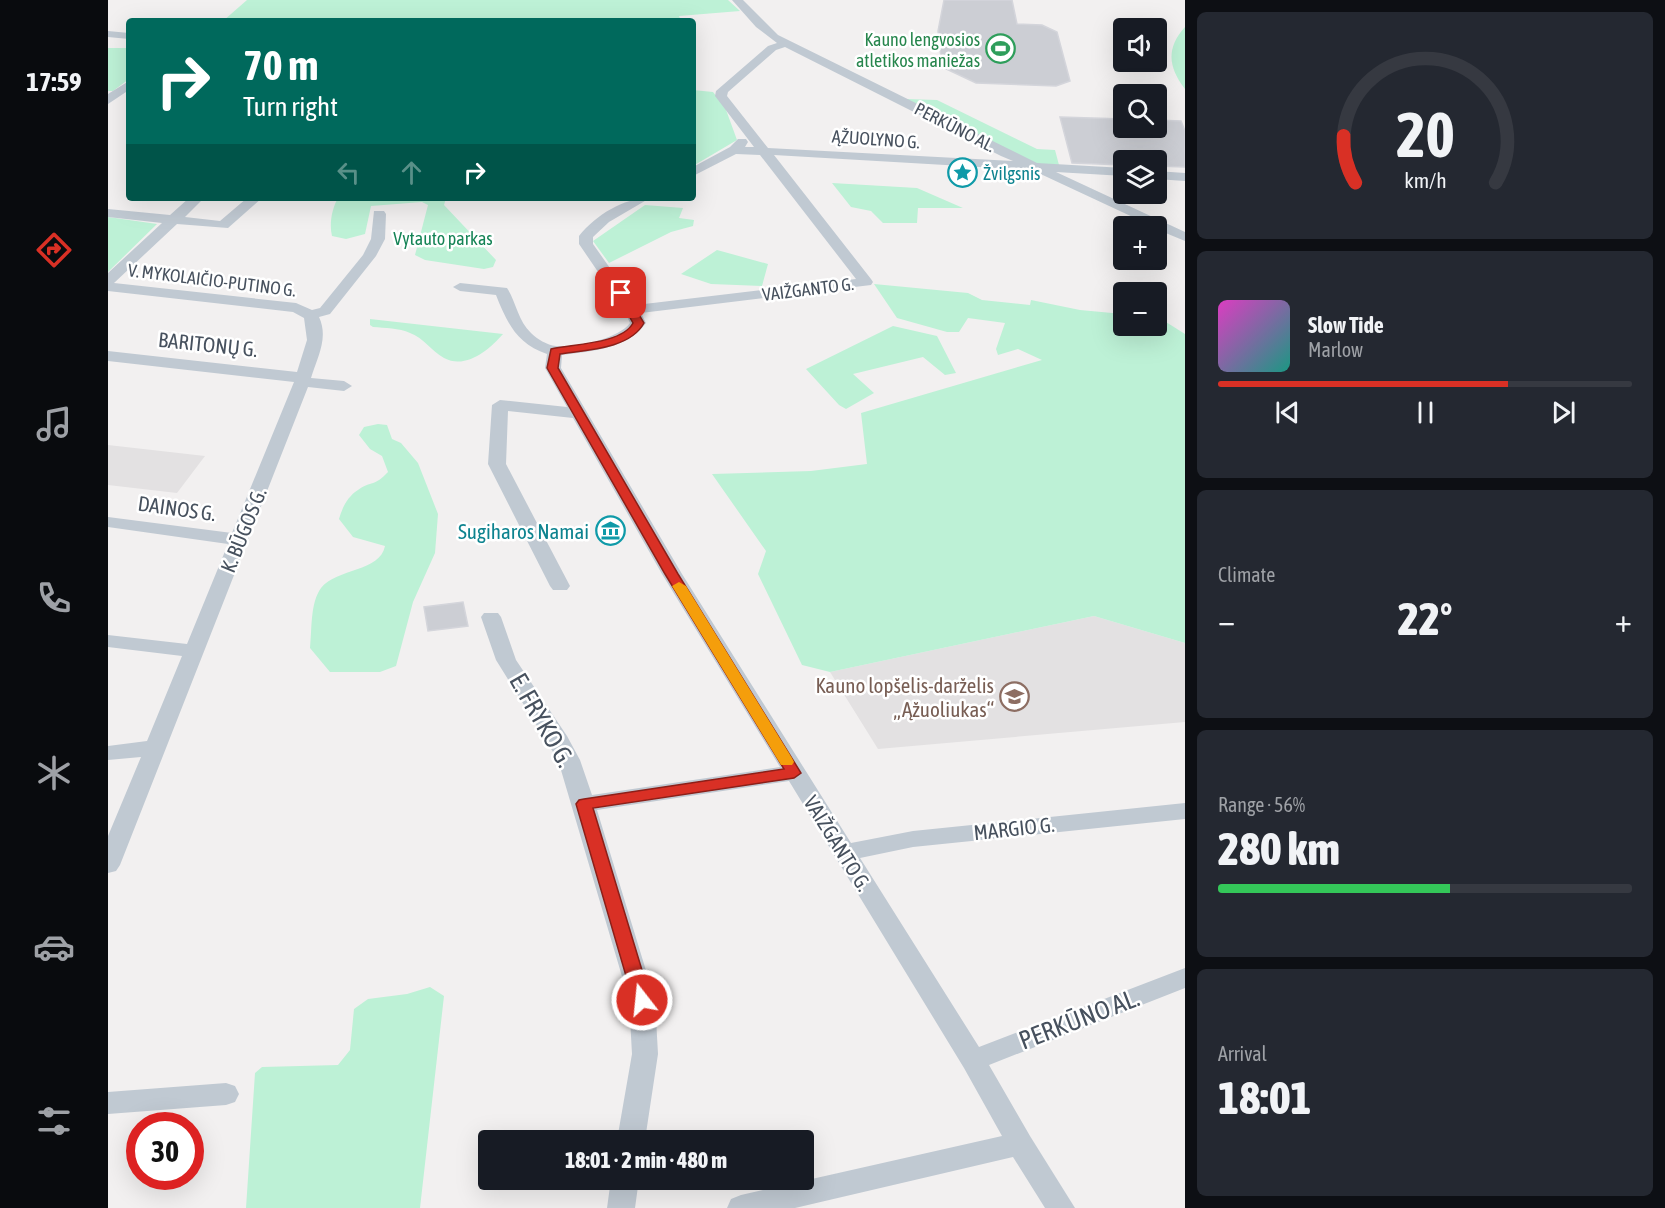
<!DOCTYPE html>
<meta charset="utf-8">
<style>
:root{--surface:#171b24;--page:#242831;--text:#f1f3f6;--muted:#9ea1a6;--line:#363941;--accent:#d93025}
body{margin:0;font-family:"Asap Condensed",sans-serif;background:var(--page);color:var(--text);height:100vh;display:flex;flex-direction:column;font-size:22px;white-space:nowrap}
*{box-sizing:border-box;margin:0}
p{font-size:20px;color:var(--muted)}
.icon{flex:none;width:33px;height:33px;fill:none;stroke:currentColor;stroke-width:2;stroke-linecap:round;stroke-linejoin:round}
.map{position:relative;flex:1;overflow:hidden}
.details{display:flex;flex-direction:column;gap:12px;padding:12px;background:#0d0f14;width:480px}
.details>*{flex:none}
.top-card{position:absolute;left:18px;top:18px;width:570px;height:183px;border-radius:6px;box-shadow:0 6px 24px #0002;background:#00695c;color:#fff;overflow:hidden}
.fabs{position:absolute;left:1005px;top:18px;display:grid;gap:12px}
.fabs a{display:grid;place-items:center;width:54px;height:54px;border-radius:6px;background:var(--surface);box-shadow:0 6px 24px #0002;font-size:30px}
.speed{position:absolute;left:18px;top:1112px;display:flex;gap:12px;font-size:30px;font-weight:700;text-align:center}
.speed>*{display:grid;place-content:center;width:78px;height:78px;border-radius:50%;background:var(--surface);box-shadow:0 6px 24px #0002;line-height:1}
.speed .limit{border:9px solid #d22;background:#fff;color:#111}
.pin{position:absolute;display:grid;place-items:center;width:51px;height:51px;color:#fff;margin:-26px;border-radius:12px;box-shadow:0 3px 9px #0006}
.me{position:absolute;width:66px;margin:-33px;rotate:344deg;stroke-linejoin:round;filter:drop-shadow(0 0 4px #0008)}
.turn{display:flex;align-items:center;gap:21px;height:126px;padding:0 18px;font-size:27px}
.turn .icon{width:78px;height:78px;stroke-width:2.5}
.turn b{display:block;font-size:42px;line-height:51px}
.lanes{display:flex;align-items:center;height:57px;padding:0 18px;background:#0003;justify-content:center;gap:30px;direction:ltr}
.lanes .off{opacity:.35}
.big{font-size:45px;font-weight:800;line-height:1.1}
.details .tile{flex:1;display:flex;flex-direction:column;justify-content:center;gap:9px;min-width:0;padding:0 21px;border-radius:9px;background:var(--page)}
.details .dial{align-items:center;gap:0}
.dial svg{height:156px;overflow:visible;fill:none;stroke:var(--line);stroke-width:7;stroke-linecap:round;text-anchor:middle}
.dial text{fill:var(--text);stroke:none}
.song{display:flex;align-items:center;gap:18px}
.cover{width:72px;height:72px;border-radius:9px;background:linear-gradient(135deg,hsl(310 70% 55%),hsl(170 70% 35%))}
.played{height:6px;border-radius:3px;background:linear-gradient(90deg,var(--accent) 70%,var(--line) 70%)}
.keys{display:flex;justify-content:space-around;direction:ltr}
.heat{display:flex;justify-content:space-between;align-items:center;font-size:33px;direction:ltr}
.charge{height:9px;border-radius:4px;background:linear-gradient(90deg,#34c759 56%,var(--line) 0)}
.trip{position:absolute;left:370px;top:1130px;width:336px;height:60px;border-radius:6px;background:var(--surface);box-shadow:0 6px 24px #0002;font-weight:800;line-height:60px;text-align:center}
main{display:flex;flex:1;min-height:0}
.tab-bar{display:flex;flex-direction:column;width:108px;justify-content:space-around;align-items:center;background:#090b0e;color:var(--muted)}
.tab-bar .icon{width:42px;height:42px}
.tab-bar .active{color:var(--accent)}
.tab-bar b{font-size:27px;color:var(--text)}
.map>svg:first-child{display:block}
</style>
<main>
<nav class="tab-bar">
<b>17:59</b>
<svg class="icon active" aria-label="directions" viewBox="0 0 24 24"><path d="M12 3l9 9-9 9-9-9zM9 14v-3h6M13 9l2 2-2 2"/></svg>
<svg class="icon" aria-label="music" viewBox="0 0 24 24"><path d="M9 18V5l10-2v13"/><circle cx="6" cy="18" r="3"/><circle cx="16" cy="16" r="3"/></svg>
<svg class="icon" aria-label="phone" viewBox="0 0 24 24"><path d="M5 4h4l2 5-3 2q2 4 5 5l2-3 5 2v4C11 20 4 13 5 4z"/></svg>
<svg class="icon" aria-label="climate" viewBox="0 0 24 24"><path d="M12 3v18M4 7l16 10M4 17L20 7"/></svg>
<svg class="icon" aria-label="car" viewBox="0 0 24 24"><path d="M5 17H2v-5l4-1 3-4h7l3 4 3 1v5h-3M9 17h6M6 11h13"/><circle cx="7" cy="17" r="2"/><circle cx="17" cy="17" r="2"/></svg>
<svg class="icon" aria-label="filters" viewBox="0 0 24 24"><path d="M4 7h16M4 17h16"/><circle cx="9" cy="7" r="2"/><circle cx="15" cy="17" r="2"/></svg>
</nav>
<div class="map">
<svg width="1077" height="1208" viewBox="0 0 1077 1208">
<rect width="100%" height="100%" fill="#f2f0f0"/>
<path fill="#e3e1e2" d="M0,445l97,11 -28,37 -69,-8z
M986,616l91,27v79l-307,27 -48,-77z"/>
<path fill="#bdf1d6" d="M139,0h481l12,11 -61,5 2,5h-458z
M1077,27v62c-17,-22 -19,-41 0,-62z
M0,48h21v31l-16,12h-5z
M585,90l20,2 12,15 12,33 -44,26z
M798,99l31,1 100,49 18,1 4,15 -24,-1z
M724,183l85,5 46,20h-45l-1,15h-34l-12,-12 -20,-4z
M230,198h108l-2,7 52,55 -3,7 -9,2 -59,-9 -10,-5 13,-50 -6,-3 -51,4 -6,28 -19,5 -14,-3c-3,-12 0,-28 6,-38z
M537,205l38,3 -4,10 15,2 -1,6 -22,6 -62,31 -16,-22z
M0,217l49,7 -49,48z
M609,250l51,14 -6,22 -51,-2 -30,-10z
M766,284l94,9 14,7 48,5 1,-5 49,10 43,4 1,12h32l2,-9 27,17v309l-91,-27 -264,56 -28,-7 -44,-91 8,-23 -54,-77 99,-3 56,-7 -6,-51 181,-53 -24,-11 -20,6 -2,-6 9,-26 -37,-5 -9,14h-12l-50,-14z
M262,319l133,15c-13,15 -37,36 -59,24 -13,-7 -20,-20 -34,-25 -11,-5 -25,-5 -37,-6l-3,-2z
M785,326l44,10 19,37 -11,2 -22,-18 -70,17 21,19 -28,16 -7,-4 -33,-36z
M270,424l9,1 5,14 9,4 17,20 20,51 -3,39 -22,49 -17,64 -16,6h-50l-20,-24c2,-18 0,-45 11,-60 16,-20 59,-16 64,-42l-32,-9 -14,-18c3,-11 9,-23 19,-29 12,-9 16,-3 30,-18l-6,-16 -12,-7 -11,-14 5,-8z
M322,987l14,9 -24,212h-174l9,-135 7,-6 76,-2 12,-15 4,-41 14,-10 39,-5z"/>
<path fill="#ccced4" stroke="#d4d5db" stroke-width="1.5" d="M836,0h68l5,24 25,1 15,7 13,49 -14,5 -80,-3 -34,-16 -4,-36z
M952,117l64,2v9h32v-8l25,1 4,10v36l-29,-1v-6h-32v5l-52,-2z
M355,602l5,24 -40,5 -4,-24z"/>
<g fill="none" stroke-linecap="round" stroke-linejoin="round">
<path fill="#c0c9d2" fill-rule="evenodd" d="M624,0h11l35,35 259,128 87,5v8l-68,-4 129,60v9l-29,-12v-3h-4l-120,-56 -258,-15 97,124 2,3 -2,3 -230,28 5,10c-19,26 -54,28 -84,32l-1,13 121,206 169,269 62,-12 272,-28v16l-272,28 -53,11 119,189 206,-79v20l-196,77 41,71 45,72h-30l-32,-51 -218,51h-68l4,-9 10,-4 261,-59 -38,-68 -175,-287 -192,29 58,190 3,54 -13,86h-28l15,-86 -3,-54 -71,-240 -62,-100 -15,-43 3,-4h14l3,4 15,43 51,76 13,24 12,35 188,-28 -118,-193 -89,-156 -65,-7 -2,53 64,122 -3,4h-14l-3,-4 -62,-122 4,-59 8,-5 67,7 -22,-39 2,-14c-30,-10 -40,-31 -51,-59l-36,-4 -7,-4 7,-4 47,5c9,14 11,33 24,45 6,6 16,12 25,13 20,2 62,-7 74,-23l-6,-13 -45,-66v-8c17,-21 44,-38 71,-38l-41,24 -16,15v7l43,61 220,-26 -96,-124 -24,-1 -43,22v-9l37,-20 8,-8h8l2,3 -3,5h9l-39,-51 1,-5 52,-45 9,-3 -21,-16zM677,47l216,109 12,5 -245,-13 -41,-52 1,-4 48,-42z
M0,31l21,2v6l-21,-2z
M21,81v9l-21,14v-10z
M1048,171l29,2v8l-29,-2z
M81,198h15l-19,19 35,4 27,-23h15l-34,30 -51,-4 -63,59 182,20 16,7 8,-2 43,-53 8,-16 3,-28h10l2,3 -1,25 -9,17 -46,58 -11,3c10,21 -2,41 -8,61l33,3 8,5 -8,5 -36,-4 -188,478 -4,6 -8,2v-37l33,-79 -33,3v-14l39,-5 35,-85 -74,-9v-12l79,9 41,-100 -120,-17v-10l124,16 62,-151 -186,-21v-10l189,21 10,-32 -3,-22 -11,-6 -185,-21v-18l54,-50 -54,-6v-8l62,6z
M118,1083l9,3 4,8 -4,8 -9,3 -118,9v-22z
M503,1179h28l-4,29h-28z"/>
</g>
<path fill="#d93025" stroke="#8d1f18" stroke-width="1.5" d="M513,290l4,1 19,32c-14,26 -58,27 -84,31l-2,14 120,206 123,199 -7,5 -201,30 58,192 -3,5 -6,2 -6,-2 -3,-5 -57,-196 3,-4 5,-1 200,-30 -119,-195 -118,-206 4,-19c21,-5 71,-5 82,-26l-17,-30z"/>
<path fill="#f59e0b" d="M571,582l7,4 106,172 2,4 -2,3h-11l-109,-179z"/>
<defs>
<symbol id="stadium-ring" viewBox="-11 -11 22 22"><circle r="9.5" fill="#fff" stroke="#2e9e5b" stroke-width="1.5"/><path d="M0-5a6.5 5 0 1 0 0 10a6.5 5 0 1 0 0-10ZM-3.5-1.8h7v3.6h-7Z" fill="#2e9e5b"/></symbol>
<symbol id="sight-ring" viewBox="-11 -11 22 22"><circle r="9.5" fill="#fff" stroke="#0f9aa8" stroke-width="1.5"/><path d="M0-6L1.8-2.2L6-1.7L2.9 1.2L3.7 5.4L0 3.3L-3.7 5.4L-2.9 1.2L-6-1.7L-1.8-2.2Z" fill="#0f9aa8"/></symbol>
<symbol id="museum-ring" viewBox="-11 -11 22 22"><circle r="9.5" fill="#fff" stroke="#0f9aa8" stroke-width="1.5"/><path d="M0-6L6-3V-2H-6V-3ZM-5-1h2V3h-2ZM-1-1h2V3h-2ZM3-1h2V3H3ZM-6 4H6V6H-6Z" fill="#0f9aa8"/></symbol>
<symbol id="school-ring" viewBox="-11 -11 22 22"><circle r="9.5" fill="#fff" stroke="#8d6e63" stroke-width="1.5"/><path d="M0-5L7-2L0 1L-7-2ZM-4 1L0 2.5L4 1V4Q0 6-4 4Z" fill="#8d6e63"/></symbol>
</defs>
<g fill-rule="evenodd">
<use href="#stadium-ring" x="876" y="32" width="33" height="33"/>
<use href="#sight-ring" x="838" y="156" width="33" height="33"/>
<use href="#museum-ring" x="486" y="514" width="33" height="33"/>
<use href="#school-ring" x="890" y="680" width="33" height="33"/>
</g>
<g text-anchor="middle" dominant-baseline="central" stroke-width="5" stroke-linejoin="round" paint-order="stroke">
<g font-size="18" fill="#27864d" stroke="#fff" text-anchor="end">
<text x="872" y="39">Kauno lengvosios<tspan x="872" dy="21">atletikos maniežas</tspan></text>
</g>
<g font-size="18" fill="#47515e" stroke="#fff">
<text transform="translate(847 127) rotate(27)">PERKŪNO AL.</text>
<text transform="translate(768 139) rotate(4)">ĄŽUOLYNO G.</text>
<text transform="translate(104 280) rotate(7)">V. MYKOLAIČIO-PUTINO G.</text>
<text transform="translate(700 289) rotate(-7)">VAIŽGANTO G.</text>
</g>
<g font-size="18" fill="#0d838f" stroke="#fff" text-anchor="start">
<text x="875" y="173">Žvilgsnis</text>
</g>
<g font-size="18" fill="#148355" stroke="#fff">
<text x="335" y="238">Vytauto parkas</text>
</g>
<g font-size="21" fill="#47515e" stroke="#fff">
<text transform="translate(100 344) rotate(6)">BARITONŲ G.</text>
<text transform="translate(69 508) rotate(8)">DAINOS G.</text>
<text transform="translate(135 530) rotate(-68)">K. BŪGOS G.</text>
<text transform="translate(906 828) rotate(-6)">MARGIO G.</text>
<text transform="translate(730 843) rotate(58)">VAIŽGANTO G.</text>
</g>
<g font-size="21" fill="#0d838f" stroke="#fff" text-anchor="end">
<text x="481" y="531">Sugiharos Namai</text>
</g>
<g font-size="21" fill="#785e54" stroke="#fff" text-anchor="end">
<text x="886" y="685">Kauno lopšelis-darželis<tspan x="886" dy="24">„Ąžuoliukas“</tspan></text>
</g>
<g font-size="26" fill="#47515e" stroke="#fff">
<text transform="translate(434 720) rotate(60)">E. FRYKO G.</text>
<text transform="translate(971 1019) rotate(-21)">PERKŪNO AL.</text>
</g>
</g>
</svg>
<div class="fabs">
<a><svg class="icon" aria-label="sound" viewBox="0 0 24 24"><path d="M4 9h4l5-4v14l-5-4H4zM17 9q2 3 0 6"/></svg></a>
<a><svg class="icon" aria-label="search" viewBox="0 0 24 24"><circle cx="10" cy="10" r="6"/><path d="M15 15l6 6"/></svg></a>
<a><svg class="icon" aria-label="layers" viewBox="0 0 24 24"><path d="M12 4l9 5-9 5-9-5zM3 14l9 5 9-5"/></svg></a>
<a>+</a>
<a>−</a>
</div>
<div class="speed"><div class="limit">30</div></div>
<div class="pin" style="left:513px;top:293px;background:#d93025"><svg class="icon" aria-label="arrive" viewBox="0 0 24 24"><path d="M6 21V4h12l-3 4 3 4H6"/></svg></div>
<svg class="me" style="left:534px;top:1000px" viewBox="-20 -20 40 40"><circle r="17" fill="#d93025" stroke="#fff" stroke-width="3"/><path d="M0-11L8 9 0 5-8 9z" fill="#fff"/></svg>
<div class="trip">18:01 · 2 min · 480 m</div>
<div class="top-card">
<div class="turn"><svg class="icon" aria-label="right" viewBox="0 0 24 24"><path d="M7 20v-9h11M14 6l5 5-5 5"/></svg><div><b>70 m</b>Turn right</div></div>
<div class="lanes"><svg class="icon off" aria-label="left" viewBox="0 0 24 24"><path d="M17 20v-9H6M10 6l-5 5 5 5"/></svg><svg class="icon off" aria-label="ahead" viewBox="0 0 24 24"><path d="M12 20V5M6 11l6-6 6 6"/></svg><svg class="icon" aria-label="right" viewBox="0 0 24 24"><path d="M7 20v-9h11M14 6l5 5-5 5"/></svg></div>
</div>
</div>
<section class="details">
<div class="tile dial"><svg viewBox="0 0 100 80">
<path d="M14 69A42 42 0 1 1 86 69"/>
<path d="M14 69A42 42 0 0 1 8 45" stroke="#d93025"/>
<text x="50" y="56" font-size="32" font-weight="700">20</text>
<text x="50" y="72" font-size="11">km/h</text>
</svg></div>
<div class="tile">
<div class="song"><i class="cover"></i><div><b>Slow Tide</b><p>Marlow</p></div></div>
<div class="played"></div>
<div class="keys"><svg class="icon" aria-label="previous" viewBox="0 0 24 24"><path d="M18 5L8 12l10 7zM5 5v14"/></svg><svg class="icon" aria-label="pause" viewBox="0 0 24 24"><path d="M8 5v14M16 5v14"/></svg><svg class="icon" aria-label="next" viewBox="0 0 24 24"><path d="M6 5l10 7-10 7zM19 5v14"/></svg></div>
</div>
<div class="tile"><p>Climate</p>
<div class="heat"><a>−</a><b class="big">22°</b><a>+</a></div>
</div>
<div class="tile"><p>Range · 56%</p><b class="big">280 km</b><div class="charge"></div></div>
<div class="tile"><p>Arrival</p><b class="big">18:01</b></div>
</section>
</main>
